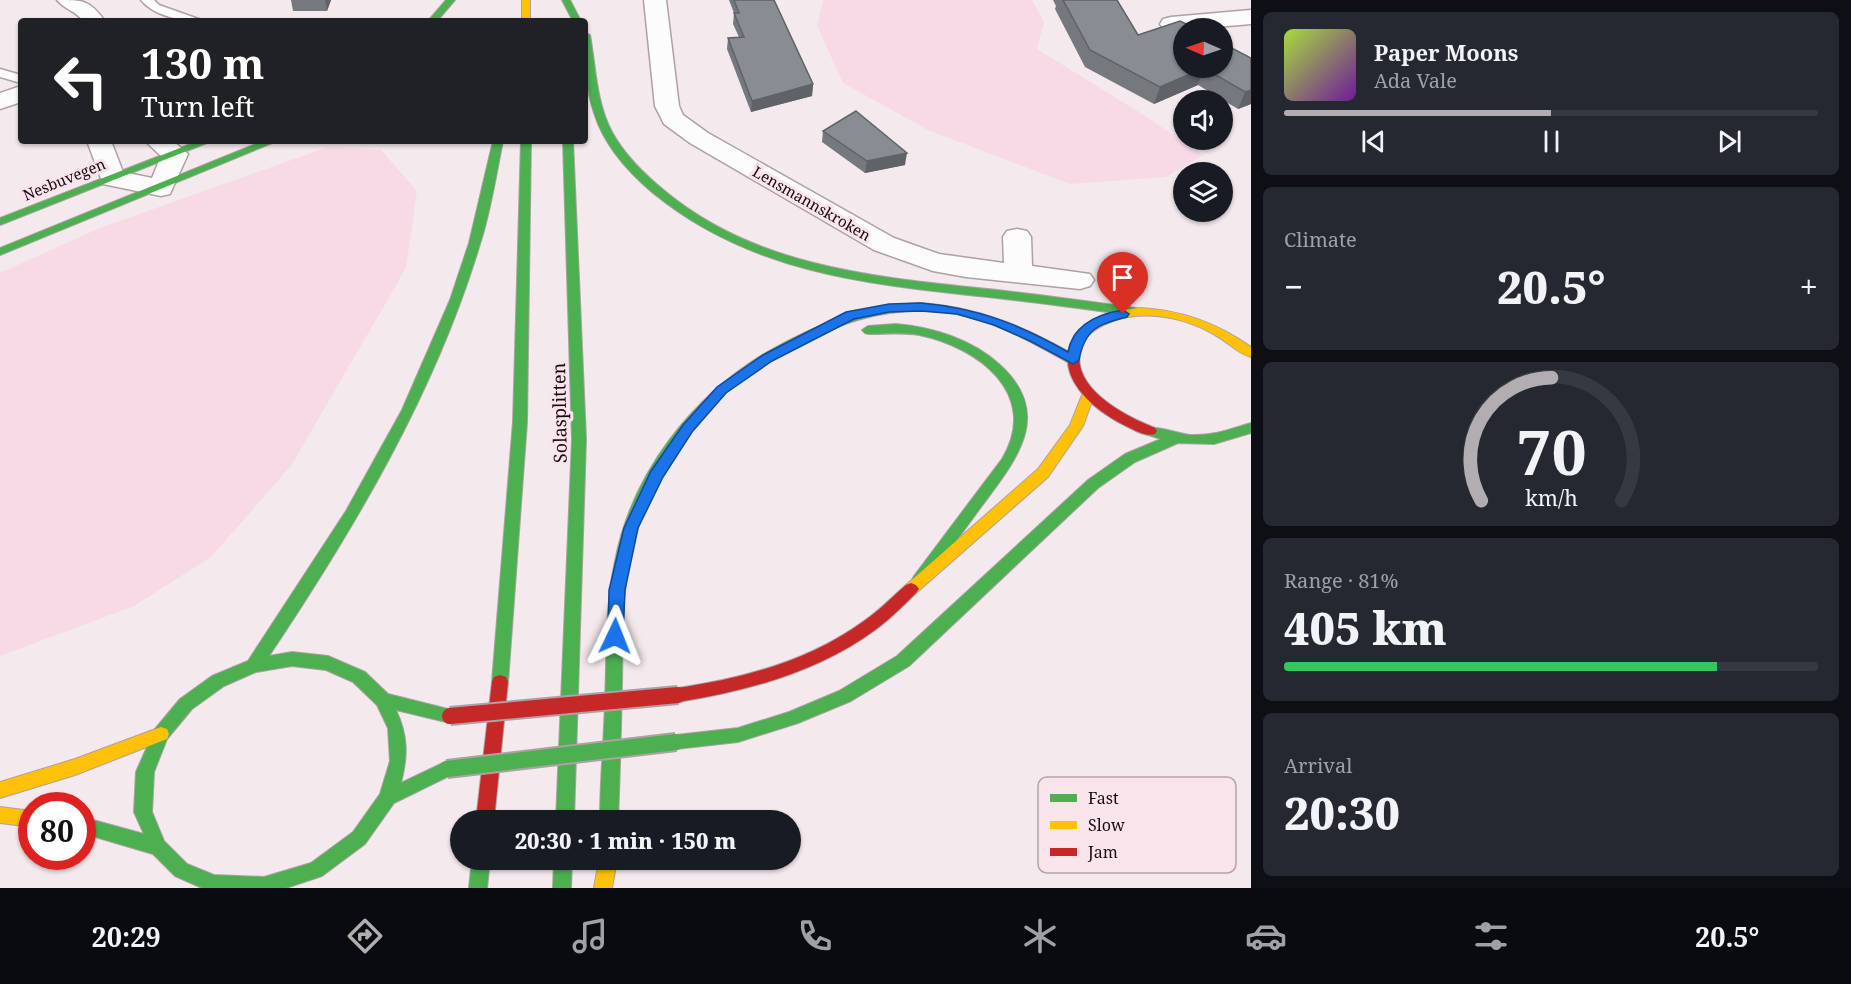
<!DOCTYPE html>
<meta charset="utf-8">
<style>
:root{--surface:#171b24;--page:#242831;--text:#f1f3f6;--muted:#9ea1a6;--line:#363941;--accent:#b2adb1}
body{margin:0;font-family:"Noto Serif",serif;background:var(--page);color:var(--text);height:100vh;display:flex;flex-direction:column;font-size:22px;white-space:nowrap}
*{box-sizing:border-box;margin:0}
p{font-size:20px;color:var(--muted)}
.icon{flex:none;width:33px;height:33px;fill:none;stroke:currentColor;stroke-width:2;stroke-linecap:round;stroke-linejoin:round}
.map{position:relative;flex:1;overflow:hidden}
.side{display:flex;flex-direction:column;gap:12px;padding:12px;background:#0d0f14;width:600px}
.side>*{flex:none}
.hud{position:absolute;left:18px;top:18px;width:570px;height:126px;border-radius:6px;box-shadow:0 2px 4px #0004;background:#202124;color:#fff;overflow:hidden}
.needle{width:39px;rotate:272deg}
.buttons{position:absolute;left:1173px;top:18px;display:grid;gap:12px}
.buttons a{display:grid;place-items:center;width:60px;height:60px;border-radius:50%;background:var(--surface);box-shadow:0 2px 4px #0004;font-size:30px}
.speed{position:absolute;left:18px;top:792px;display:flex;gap:12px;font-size:30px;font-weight:700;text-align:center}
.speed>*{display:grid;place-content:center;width:78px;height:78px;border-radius:50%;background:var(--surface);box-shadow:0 2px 4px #0004;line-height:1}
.speed .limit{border:9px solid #d22;background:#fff;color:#111}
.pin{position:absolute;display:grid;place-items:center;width:51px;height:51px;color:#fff;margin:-62px -26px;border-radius:50% 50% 50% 0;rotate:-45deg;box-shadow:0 0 6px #0007}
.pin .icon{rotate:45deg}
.me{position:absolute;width:66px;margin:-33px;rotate:2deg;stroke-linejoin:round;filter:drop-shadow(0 0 4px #0008)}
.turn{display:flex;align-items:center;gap:21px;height:126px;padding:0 24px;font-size:27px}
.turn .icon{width:78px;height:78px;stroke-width:2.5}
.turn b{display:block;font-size:42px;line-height:51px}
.big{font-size:45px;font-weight:800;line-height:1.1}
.side .tile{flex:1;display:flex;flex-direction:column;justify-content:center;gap:9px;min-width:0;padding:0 21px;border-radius:9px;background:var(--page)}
.side .dial{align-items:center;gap:0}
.dial svg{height:156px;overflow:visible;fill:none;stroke:var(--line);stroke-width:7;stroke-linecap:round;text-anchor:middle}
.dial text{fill:var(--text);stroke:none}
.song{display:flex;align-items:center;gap:18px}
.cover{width:72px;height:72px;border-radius:9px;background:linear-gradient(135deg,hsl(80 70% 55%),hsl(280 70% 35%))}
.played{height:6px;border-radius:3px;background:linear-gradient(90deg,var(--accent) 50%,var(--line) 50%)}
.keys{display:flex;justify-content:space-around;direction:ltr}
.heat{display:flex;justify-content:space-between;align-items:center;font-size:33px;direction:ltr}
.charge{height:9px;border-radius:4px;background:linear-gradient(90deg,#34c759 81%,var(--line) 0)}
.trip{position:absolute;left:450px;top:810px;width:351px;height:60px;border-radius:30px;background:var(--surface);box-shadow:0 2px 4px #0004;font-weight:800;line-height:60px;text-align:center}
.dock{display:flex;height:96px;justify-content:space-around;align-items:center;background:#090b0e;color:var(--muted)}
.dock .icon{width:42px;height:42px}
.dock .current{color:var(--accent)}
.dock b{font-size:27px;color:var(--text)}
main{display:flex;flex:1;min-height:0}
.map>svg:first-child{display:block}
</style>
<main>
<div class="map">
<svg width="1251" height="888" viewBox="0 0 1251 888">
<rect width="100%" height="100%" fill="#f4e9ed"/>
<path fill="#f8dae6" d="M823,0h209l12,22 -7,27 102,63 64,43 -37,22 -96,7 -142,-54 -85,-47 -26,-57z
M328,147l53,3 36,41 -11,77 -115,198 -80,91 -77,49 -134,50v-383l100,-45z"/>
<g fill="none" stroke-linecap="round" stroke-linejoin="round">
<defs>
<path id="lane" d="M141,0h13l5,5 45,16c-21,0 -49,-4 -63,-21z
M0,69l21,6v8l-21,-6z"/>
<path id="street" d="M57,0c27,0 32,0 48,21h-22c-7,-10 -19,-12 -26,-21z
M644,0h22l13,106 4,9 25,18 186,105 45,16 65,9 -1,-26 4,-6 10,-2 10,2 4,6 1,29 58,8 4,6 -4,6 -10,3 -114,-12 -33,-6 -59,-21 -184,-107 -26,-19 -9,-18z
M1251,10v14l-80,7 -8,-2 -3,-5 3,-5 8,-2z
M21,86v16l-21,7v-16z
M87,141h24l12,31 29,6 9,-22 -16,-15h28l15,13 -18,40 -9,2 -58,-12z"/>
<path id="fast" d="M446,0h9l-18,21h-9z
M562,0h8l11,21h-8z
M585,32l5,3c6,33 6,67 22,97 13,24 33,43 54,60 96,79 221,86 339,99 44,5 87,11 131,17l6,4 -6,4c-44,-6 -87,-12 -131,-17 -127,-14 -249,-22 -352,-106 -25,-21 -49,-48 -59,-80 -9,-26 -9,-53 -9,-81z
M198,141h14l-212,84v-7z
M263,141h14l-277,114v-7z
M493,141h10c-7,34 -12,69 -23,103 -45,149 -125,283 -211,412l23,-4 36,4 37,16 23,22 68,17 2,5 -2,5 -6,2 -54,-13c12,26 12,45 5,73l46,-22 6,3 3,5 -3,5 -59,29 -29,41 -43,32 -36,12h-84l-27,-12 -22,-22 -71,-21v-16l62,17 -10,-22 2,-40 19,-43 25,-30 32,-23 36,-15 98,-150 56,-101 48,-110 19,-57zM292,666l34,4 27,12 24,23 11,23 2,33 -10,33 -27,38 -42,31 -47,14 -50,-2 -27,-11 -23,-23 -12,-29 2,-40 13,-33 25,-30 32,-23 32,-14z
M521,141h10l-4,281 -19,260 -2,5 -6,2 -6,-2 -2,-5 21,-260z
M563,141h10l13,298 -12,381h-18l16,-381z
M919,303c48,3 91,17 133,40 9,5 21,9 27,17l-6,4 -4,-1c-39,-22 -80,-46 -126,-51 -54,-6 -105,10 -151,37 -21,12 -42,24 -61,39 -47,39 -82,98 -98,156 -12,45 -10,93 -11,140 -1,45 -2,91 -4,136h-18c0,-39 4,-79 5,-118 2,-47 0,-94 10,-141 17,-88 77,-165 154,-210 48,-27 95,-46 150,-48z
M896,324c37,3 77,16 104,41 55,50 15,96 -19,142 -19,26 -38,52 -57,77l-5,2 -5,-2 -2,-4 2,-4 88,-117c39,-65 -24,-112 -83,-124 -17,-3 -32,-1 -50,-1 -5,0 -4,-1 -7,-4l6,-4z
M1251,423v10l-37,11 -36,-1 -43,19 -37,26 -189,178 -58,35 -53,22 -60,19 -62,7 -6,-2 -2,-5 2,-5 6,-2 62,-7 51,-16 50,-21 58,-35 191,-176 37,-26 36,-15 -16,-5 -2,-3 2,-3c11,-3 34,6 46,7 23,1 39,-6 60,-12z
M472,860h18l-3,28h-18z
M554,860h18l-1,28h-18z"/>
<path id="slow" d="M522,0h8v21h-8z
M1140,308c42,2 77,15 111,39v10c-13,-3 -24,-16 -36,-22 -40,-23 -95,-30 -131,4h-8l-2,-3c16,-21 41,-26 66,-28z
M1089,389l6,4 -12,33 -35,51 -132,116 -5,2 -5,-2 -3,-4 3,-4 132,-116 32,-44 14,-35z
M161,727l6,2 2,5 -2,5 -92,36 -75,23v-16l75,-23z
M0,807l32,4v16l-32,-4z
M599,860h18l-5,28h-18z"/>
<path id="jam" d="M1080,332l6,4c-27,46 34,78 69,92l2,3 -2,3c-9,3 -19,-3 -27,-7 -34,-16 -79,-52 -52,-94z
M911,583l5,2 3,4 -3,4c-13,13 -26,26 -41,37 -57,42 -128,61 -197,72l-6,-2 -2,-5 2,-5 6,-2c66,-10 131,-27 186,-67 15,-10 28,-24 42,-36z
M500,675l6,2 2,5 -14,138h-18l16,-138 2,-5z"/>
</defs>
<use href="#lane" stroke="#aea0a6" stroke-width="3"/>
<use href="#street" stroke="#aea0a6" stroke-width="3"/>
<use href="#fast" stroke="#aea0a6" stroke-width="2"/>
<use href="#slow" stroke="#aea0a6" stroke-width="2"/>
<use href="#jam" stroke="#aea0a6" stroke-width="2"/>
<use href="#lane" fill="#fdfcfc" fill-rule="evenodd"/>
<use href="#street" fill="#fdfcfc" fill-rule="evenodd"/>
<use href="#fast" fill="#4caf50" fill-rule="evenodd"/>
<use href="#slow" fill="#ffc107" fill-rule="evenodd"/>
<use href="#jam" fill="#c62828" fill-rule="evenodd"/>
<defs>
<path id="fast-bridge" d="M447,769l229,-27"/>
<path id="jam-bridge" d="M450,716l228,-21"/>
</defs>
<use href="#fast-bridge" stroke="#aea0a6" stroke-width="20" stroke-linecap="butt"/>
<use href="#jam-bridge" stroke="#aea0a6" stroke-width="20" stroke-linecap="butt"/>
<use href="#fast-bridge" stroke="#4caf50" stroke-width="16"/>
<use href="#jam-bridge" stroke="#c62828" stroke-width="16"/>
</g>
<path fill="#75797e" d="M291,0h40l-4,11h-34z
M729,0h45l39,84 -1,12 -61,16 -24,-63 1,-11 11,-1 -6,-13 1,-11z
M1053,0h64l21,35 113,23v46l-13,5 -40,-24 -44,19 -69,-37 -30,-58 1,-3z
M823,131l82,34 -40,8 -43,-31z"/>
<path fill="#5f6367" d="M325,0h6l-4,11z
M1204,68l-6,17 -44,19 6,-17z
M813,84l-1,12 -61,16 1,-11z
M1251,90v14l-13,5 7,-17z
M907,153l-2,12 -40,8 2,-12z"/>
<path fill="#888d93" stroke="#5f6367" stroke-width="1.5" d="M734,0h40l39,84 -61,17 -24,-63 16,-1 -10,-24h5z
M1063,0h54l21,35 42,-14 15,7h-11v40h38v-25l29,15v32l-6,2 -41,-24 -44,19 -70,-37z
M856,111l51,42 -40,8 -44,-30z"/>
<path fill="#1a73e8" stroke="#114b97" stroke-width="1.5" d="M921,303c56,5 98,21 147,49 5,-27 30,-38 55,-42l6,4 -2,3c-29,7 -42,12 -48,43l-6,4 -43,-23 -36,-16 -37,-11 -36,-3 -32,1 -35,7 -82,42 -46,32 -34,39 -29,45 -25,51 -13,62 -2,46 -2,5 -6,2 -5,-2 -2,-5 1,-46 15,-62 27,-57 32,-46 34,-38 46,-32 83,-43 43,-8z"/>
<g text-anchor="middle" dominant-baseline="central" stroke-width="6" stroke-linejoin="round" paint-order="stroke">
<g font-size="15" fill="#18080f" stroke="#f9e4ec">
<text transform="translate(64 179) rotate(-22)">Nesbuvegen</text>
<text transform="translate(812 203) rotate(30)">Lensmannskroken</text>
</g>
<g font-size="18" fill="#18080f" stroke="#f9e4ec">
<text transform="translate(559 413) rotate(-91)">Solasplitten</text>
</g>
</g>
<rect x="1038" y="777" width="198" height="96" rx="9" fill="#f9e4ec" stroke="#b6a2aa" stroke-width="1.5"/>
<rect x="1050" y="794" width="27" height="8" fill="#4caf50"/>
<rect x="1050" y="821" width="27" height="8" fill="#ffc107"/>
<rect x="1050" y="848" width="27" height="8" fill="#c62828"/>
<g font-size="16" fill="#18080f">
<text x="1088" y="804">Fast</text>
<text x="1088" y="831">Slow</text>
<text x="1088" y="858">Jam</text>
</g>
</svg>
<div class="buttons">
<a><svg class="needle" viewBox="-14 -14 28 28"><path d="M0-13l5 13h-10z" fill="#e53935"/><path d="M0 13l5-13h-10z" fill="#9ea1a6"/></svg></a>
<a><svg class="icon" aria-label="sound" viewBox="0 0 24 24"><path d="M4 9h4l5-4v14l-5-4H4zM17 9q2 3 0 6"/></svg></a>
<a><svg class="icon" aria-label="layers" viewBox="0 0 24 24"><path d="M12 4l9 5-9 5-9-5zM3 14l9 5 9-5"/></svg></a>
</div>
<div class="speed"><div class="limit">80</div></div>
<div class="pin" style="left:1123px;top:314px;background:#d93025"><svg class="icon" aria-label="arrive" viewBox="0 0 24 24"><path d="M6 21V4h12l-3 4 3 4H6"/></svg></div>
<svg class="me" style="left:615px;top:636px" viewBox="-20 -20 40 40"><path d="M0-17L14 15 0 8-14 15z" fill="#1a73e8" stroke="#fff" stroke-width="4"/></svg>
<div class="trip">20:30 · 1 min · 150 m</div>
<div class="hud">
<div class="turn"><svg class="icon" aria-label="left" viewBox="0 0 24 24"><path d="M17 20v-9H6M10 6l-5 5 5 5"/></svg><div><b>130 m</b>Turn left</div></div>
</div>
</div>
<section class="side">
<div class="tile">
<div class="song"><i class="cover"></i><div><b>Paper Moons</b><p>Ada Vale</p></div></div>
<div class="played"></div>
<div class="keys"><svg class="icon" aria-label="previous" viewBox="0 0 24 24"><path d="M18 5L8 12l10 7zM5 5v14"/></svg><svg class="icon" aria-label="pause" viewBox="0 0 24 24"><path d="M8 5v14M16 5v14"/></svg><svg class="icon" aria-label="next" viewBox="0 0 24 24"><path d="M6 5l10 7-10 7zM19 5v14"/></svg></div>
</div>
<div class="tile"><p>Climate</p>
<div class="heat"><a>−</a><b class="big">20.5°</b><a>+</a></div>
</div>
<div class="tile dial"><svg viewBox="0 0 100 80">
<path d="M14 69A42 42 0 1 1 86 69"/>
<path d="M14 69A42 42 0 0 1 50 6" stroke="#b2adb1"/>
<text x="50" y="56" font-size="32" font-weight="700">70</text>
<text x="50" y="72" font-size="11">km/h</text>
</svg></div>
<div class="tile"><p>Range · 81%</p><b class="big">405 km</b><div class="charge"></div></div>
<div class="tile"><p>Arrival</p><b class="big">20:30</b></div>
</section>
</main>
<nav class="dock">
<b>20:29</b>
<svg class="icon current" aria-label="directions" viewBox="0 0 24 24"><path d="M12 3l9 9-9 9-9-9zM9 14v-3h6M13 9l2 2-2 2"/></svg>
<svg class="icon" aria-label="music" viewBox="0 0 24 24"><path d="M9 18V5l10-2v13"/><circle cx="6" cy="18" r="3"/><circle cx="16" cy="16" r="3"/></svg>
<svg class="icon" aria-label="phone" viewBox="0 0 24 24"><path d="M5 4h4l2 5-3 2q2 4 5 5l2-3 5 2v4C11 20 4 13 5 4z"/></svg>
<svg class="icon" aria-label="climate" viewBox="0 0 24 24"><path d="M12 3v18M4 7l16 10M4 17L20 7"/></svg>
<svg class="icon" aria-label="car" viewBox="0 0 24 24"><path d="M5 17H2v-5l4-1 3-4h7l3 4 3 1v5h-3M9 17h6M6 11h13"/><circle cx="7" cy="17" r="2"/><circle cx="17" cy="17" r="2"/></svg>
<svg class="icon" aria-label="filters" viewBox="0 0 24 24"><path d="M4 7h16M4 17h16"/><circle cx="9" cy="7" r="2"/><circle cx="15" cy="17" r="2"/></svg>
<b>20.5°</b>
</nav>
